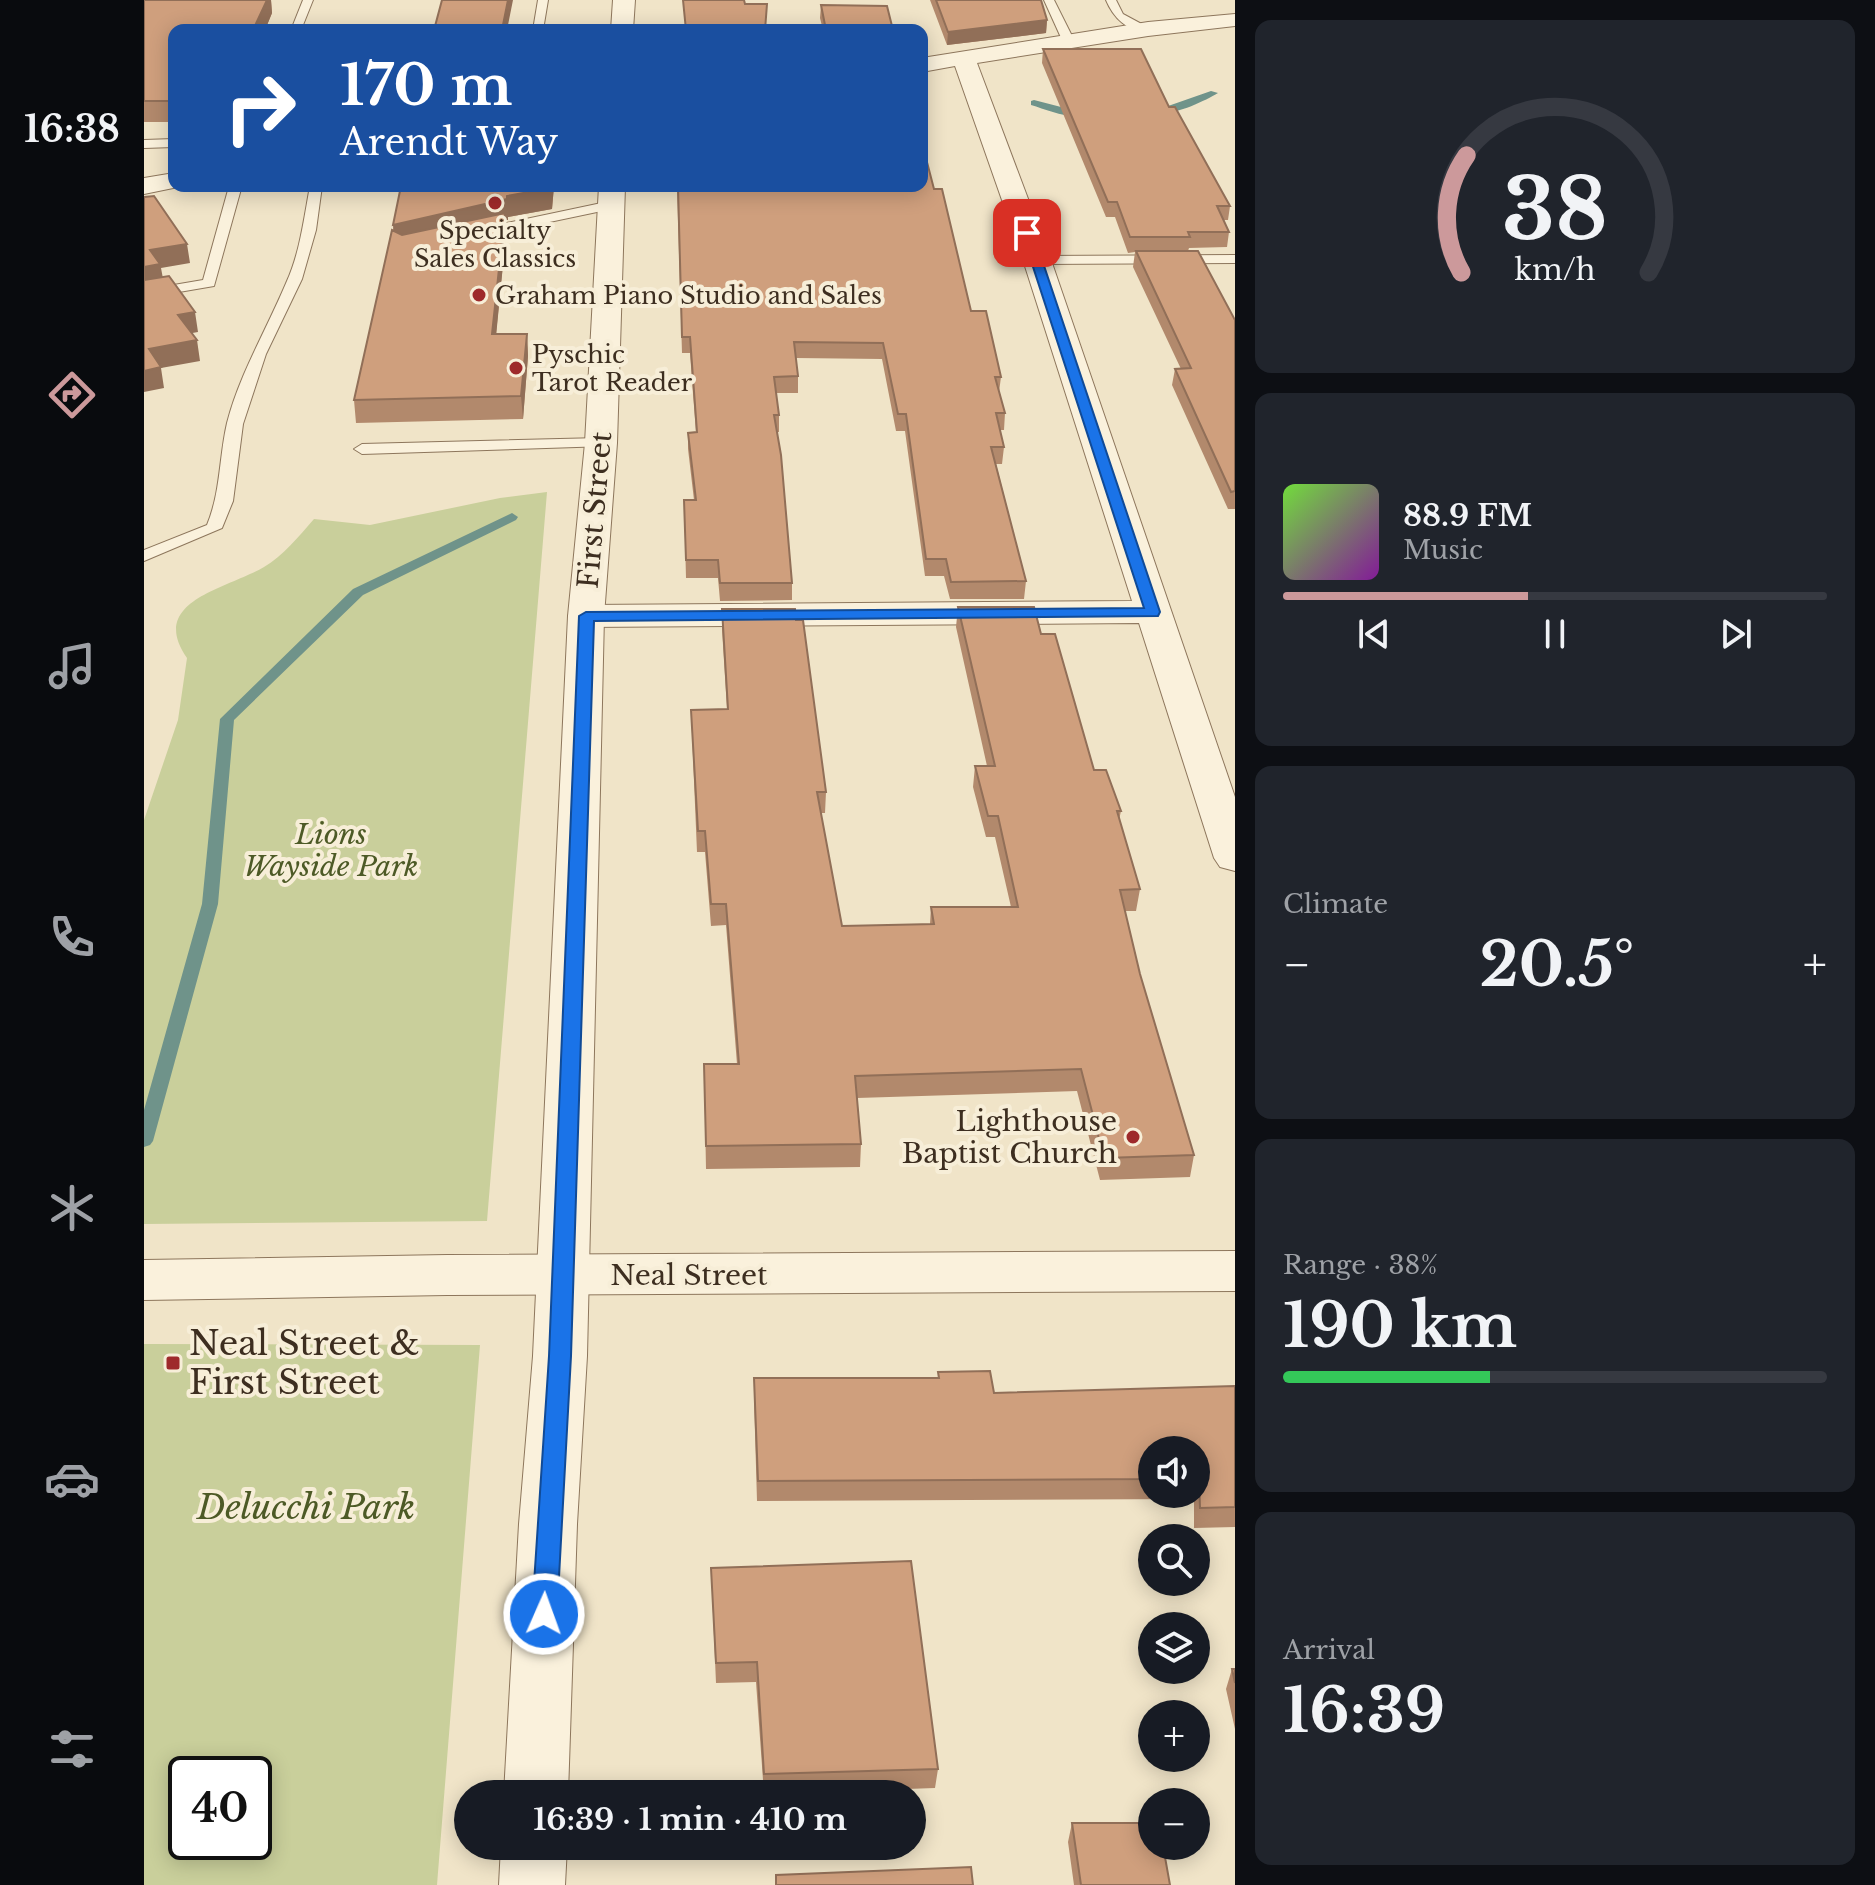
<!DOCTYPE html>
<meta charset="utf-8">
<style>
:root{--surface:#171b24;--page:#20242c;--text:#f1f3f6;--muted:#9ea1a6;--line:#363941;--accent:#cc999b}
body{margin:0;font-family:"Libre Baskerville",serif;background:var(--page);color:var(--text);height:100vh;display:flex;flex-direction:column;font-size:30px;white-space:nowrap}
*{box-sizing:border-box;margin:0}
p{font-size:26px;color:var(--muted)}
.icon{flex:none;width:44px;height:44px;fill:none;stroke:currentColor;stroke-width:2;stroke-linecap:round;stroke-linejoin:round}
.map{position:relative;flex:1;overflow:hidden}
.sheet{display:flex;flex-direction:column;gap:20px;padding:20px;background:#0d0f14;width:640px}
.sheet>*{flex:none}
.hud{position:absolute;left:24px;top:24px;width:760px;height:168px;border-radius:16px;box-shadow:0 4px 20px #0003;background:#1a4fa0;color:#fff;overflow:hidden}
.buttons{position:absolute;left:994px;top:1436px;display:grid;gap:16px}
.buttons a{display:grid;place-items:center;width:72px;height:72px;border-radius:50%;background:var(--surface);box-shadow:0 4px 20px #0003;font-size:40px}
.speed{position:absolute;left:24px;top:1756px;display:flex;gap:16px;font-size:40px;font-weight:700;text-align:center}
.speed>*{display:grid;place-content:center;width:104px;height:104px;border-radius:50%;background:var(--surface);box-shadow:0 4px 20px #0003;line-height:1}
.speed .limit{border:4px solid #111;border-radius:12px;background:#fff;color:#111}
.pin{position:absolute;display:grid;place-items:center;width:68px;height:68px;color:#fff;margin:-34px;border-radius:16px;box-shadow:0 4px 12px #0006}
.me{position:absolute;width:88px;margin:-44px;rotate:2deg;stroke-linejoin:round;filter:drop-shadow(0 0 6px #0008)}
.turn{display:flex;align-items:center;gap:28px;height:168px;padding:0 40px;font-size:36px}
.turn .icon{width:104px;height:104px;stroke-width:2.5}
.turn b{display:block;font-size:56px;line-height:68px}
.big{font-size:60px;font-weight:700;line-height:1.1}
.sheet .card{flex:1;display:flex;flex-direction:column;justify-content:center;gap:12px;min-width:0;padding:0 28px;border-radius:16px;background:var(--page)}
.sheet .dial{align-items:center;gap:0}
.dial svg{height:208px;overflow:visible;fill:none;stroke:var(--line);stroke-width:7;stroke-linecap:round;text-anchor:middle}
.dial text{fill:var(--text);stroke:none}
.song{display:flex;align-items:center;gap:24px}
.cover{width:96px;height:96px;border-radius:12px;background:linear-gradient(135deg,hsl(100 70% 55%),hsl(290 70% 35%))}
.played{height:8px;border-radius:4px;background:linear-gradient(90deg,var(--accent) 45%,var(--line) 45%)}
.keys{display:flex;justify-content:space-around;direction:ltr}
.heat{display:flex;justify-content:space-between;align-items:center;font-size:44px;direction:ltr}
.charge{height:12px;border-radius:6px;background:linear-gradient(90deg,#34c759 38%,var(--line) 0)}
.trip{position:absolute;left:310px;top:1780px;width:472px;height:80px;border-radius:40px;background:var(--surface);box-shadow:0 4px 20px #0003;font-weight:700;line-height:80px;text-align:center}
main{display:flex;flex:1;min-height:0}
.tab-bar{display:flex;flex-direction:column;width:144px;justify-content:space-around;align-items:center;background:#090b0e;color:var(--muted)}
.tab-bar .icon{width:56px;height:56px}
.tab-bar .current{color:var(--accent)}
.tab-bar b{font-size:36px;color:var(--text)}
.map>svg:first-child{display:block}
</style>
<main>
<nav class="tab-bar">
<b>16:38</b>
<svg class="icon current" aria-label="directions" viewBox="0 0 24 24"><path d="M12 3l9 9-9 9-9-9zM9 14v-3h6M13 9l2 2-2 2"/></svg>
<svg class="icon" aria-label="music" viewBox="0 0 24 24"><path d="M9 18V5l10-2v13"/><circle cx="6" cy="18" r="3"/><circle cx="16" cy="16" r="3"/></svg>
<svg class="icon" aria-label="phone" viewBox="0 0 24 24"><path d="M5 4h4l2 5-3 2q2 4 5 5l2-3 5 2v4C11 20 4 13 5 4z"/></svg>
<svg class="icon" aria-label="climate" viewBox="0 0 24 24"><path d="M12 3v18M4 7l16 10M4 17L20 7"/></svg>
<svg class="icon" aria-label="car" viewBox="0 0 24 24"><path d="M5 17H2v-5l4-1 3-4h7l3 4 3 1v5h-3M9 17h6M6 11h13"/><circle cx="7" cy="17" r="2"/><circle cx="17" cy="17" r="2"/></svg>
<svg class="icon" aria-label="filters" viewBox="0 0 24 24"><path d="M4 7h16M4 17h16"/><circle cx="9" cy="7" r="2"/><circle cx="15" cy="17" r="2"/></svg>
</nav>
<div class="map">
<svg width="1091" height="1885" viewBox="0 0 1091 1885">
<rect width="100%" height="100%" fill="#f0e4c8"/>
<path fill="#c9cf9b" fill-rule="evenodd" d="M403,492l-60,729 -343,3v-404l34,-100 9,-62c-40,-57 40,-69 77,-91 19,-11 35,-31 50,-48l56,6 130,-27z
M0,1344l336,1 -43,540h-293zM42,1774h68v68h-68z"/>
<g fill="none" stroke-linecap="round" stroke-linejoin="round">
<path fill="#6f938a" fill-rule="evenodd" d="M1067,91l7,2c-15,9 -51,26 -67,19z
M890,100l54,14c-16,7 -40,-4 -57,-9v-4z
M368,513l6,4 -2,3 -153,75 -129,125 -16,184 -65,237 -3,4 -6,2v-37l58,-206 18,-185 133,-130z"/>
<defs>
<path id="service" d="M159,0h10l-12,30h-10z
M394,0h10l-5,30h-10z
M900,0h10l21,42 -2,2 -10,-2z
M962,0h10l7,14 26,14v4c-21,1 -36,-15 -43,-32z
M30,139v8l-30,1v-8z
M81,186h14l2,3 -27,97 -70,12v-8l59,-10 25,-90z
M166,186h12l-6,44 -14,49 -36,75 -23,70 -10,77 -11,27 -78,33v-11l63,-25c14,-34 12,-68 20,-102 13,-50 40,-94 60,-142 13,-29 17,-63 23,-95z
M467,201l5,1v6l-138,29 -7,-4 7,-4z
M1091,255v8l-198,1 -7,-4 7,-4z
M457,438l8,5 -2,3 -245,8 -8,-5 8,-5z"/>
<path id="minor" d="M1091,14v12l-87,10 -171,27 74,197 184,537v74l-15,-4 -6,-9 -75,-235 -553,4 -13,-3 -5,-8 5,-8 13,-3 546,-4 -109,-341 -68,-194 -33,6v-14l226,-36z
M30,173v13h9l-39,8v-16z
M1091,1251v40l-788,4 -303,5v-40l303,-5z"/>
<path id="tertiary" d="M469,0h22l-2,30h-22z
M455,186h26l-8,257 -13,173 -17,740 -10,168 -9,270h-64l15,-270 14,-168 35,-740 17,-173z
M357,1846h66l-2,39h-66z"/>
</defs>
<use href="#service" stroke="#8d765c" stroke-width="2"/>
<use href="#minor" stroke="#8d765c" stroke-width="2"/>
<use href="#tertiary" stroke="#8d765c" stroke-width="2"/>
<use href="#service" fill="#faf1dc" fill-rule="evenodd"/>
<use href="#minor" fill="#faf1dc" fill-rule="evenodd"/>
<use href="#tertiary" fill="#faf1dc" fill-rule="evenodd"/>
</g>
<path fill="#b2896c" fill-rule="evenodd" d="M0,0h127l1,13 -7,17h-91v92h-30z
M786,0h111l6,20 -1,13 -99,12z
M677,5l72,25h-70l-3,-12z
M899,49l126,58 61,99 -2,14h-4l5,12 -2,15 -38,1 -1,3 47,69v189h-7l-56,-124 3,-16h6l-48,-102 2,-15 -7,1 -13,-36h-9l-64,-154z
M257,186h153l-2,23 -44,8v3h-2v14l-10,100h31l1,22 -5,63 -167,4 -2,-23 39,-170z
M528,186h250l12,3 37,122 30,66 -2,15 6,21 -1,17h-4l4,17 -2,17h-6l30,117 -2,18h-74l-6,-23h-19l-20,-145h-9l-14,-72 -86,-1 2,18v17h-22l3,22v17h-2l15,151v17l-72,1 -2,-23h-32l-2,-78h10l-6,-51v-16h8l-6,-80h-8l-5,-165h-5z
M814,607l83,27 53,136 27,41 -2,9 21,69 -4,22h-11l15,63 54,181 -4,22 -90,3 -23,-89 -220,7 4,46 -1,23 -154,2 -2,-105h33l-11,-139 -15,1 -6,-74h-8l-6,-142 36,-1 -5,-80v-20l74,11 30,172 -1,21h-4l21,113 88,-2 1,-17h80l-16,-70h-9l-13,-50 2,-21h12l-31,-139z
M794,1372l56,21 241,-7v141l-41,1v-29l-437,2 -3,-102v-21h184zM1008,1450h44v44h-44z
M567,1568l227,201 -3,19 -171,6 -8,-112 -40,1z
M1088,1669h3v60l-9,-40z
M928,1823l98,62h-96l-6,-43z"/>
<path fill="#916f58" d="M123,0h4l1,13 -7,17h-12z
M364,0h5l-6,30h-5z
M903,20l-1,13 -99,12 1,-13z
M407,186h3l-2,23 -44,8v3h-2v14l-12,123 -99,-111 -2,-21z
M43,244l3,19 -29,5 3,16 -20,4v-21l6,-17z
M51,312l3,20 -17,3 -3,-20z
M383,334l1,22 -5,63 -2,-23z
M53,340l3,21 -39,7 3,20 -20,4v-21l5,-22z"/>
<path fill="#cf9f7d" stroke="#916f58" stroke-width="2" d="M0,0h123l-14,30h-79v71h-30z
M298,0h66l-6,30h-68z
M539,0h61l1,4h22l-2,26h-79z
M792,0h105l6,20 -99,12z
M677,5l66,1 6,24h-67z
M899,49h98l28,58h6l55,99h-13l12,26h-41l2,5h-60l-13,-35h-9z
M778,143l12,46h8l29,122h15l15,66h-6l10,36h-9l8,34h-13l35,134 -75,1 -5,-23h-20l-20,-145h-8l-15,-71 -89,-1 4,34 -24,1 5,38h-5l7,40 11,128h-72l-2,-23h-32l-2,-60h12l-8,-67 9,-1 -7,-95h-8l-4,-151h244z
M257,186h150v2l-44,8v3l-114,26z
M10,196l33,48 -37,6 10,14 -16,3v-70z
M361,213l-13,121h35l-6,62 -167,4 38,-170 10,5z
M992,251h62l37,69v171l-4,1 -56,-123 16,-1z
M25,276l26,36 -17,3 19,25 -48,9 12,18 -17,4v-91z
M814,607h76l7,27h14l39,136h12l15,41h-4l23,78 -20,1 20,84 54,181 -90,3 -23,-89 -226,7 6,68 -155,2 -2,-82h35l-13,-160h-15l-6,-73h-7l-7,-121 37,-1 -6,-100h73l1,11h7l23,172h-9l25,134 92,-2 -3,-17h87l-20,-91h-10l-13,-50h20z
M846,1371l4,22 241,-7v121l-35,1 -1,-29h-3v-29h-44v29l-394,2 -4,-103h185l-1,-6z
M767,1561l27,208 -174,5 -7,-112 -41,1 -5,-95z
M1088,1669h3v14z
M928,1823h80v23h11l7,39h-89z
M827,1867l2,18h-197v-10z"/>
<path fill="#1a73e8" stroke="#114b97" stroke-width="2" d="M883,229l6,4 127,379 -2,4 -564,5 -23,735 -14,258 -4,8 -9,3 -8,-3 -4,-8 17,-258 30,-740 7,-4 558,-4 -122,-375z"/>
<g fill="#9e2a2b" stroke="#f7eed8" stroke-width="3">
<circle cx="351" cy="203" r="8"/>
<circle cx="335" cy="295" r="8"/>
<circle cx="372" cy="368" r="8"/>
<circle cx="989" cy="1137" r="8"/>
<rect x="21" y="1355" width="16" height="16" rx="4"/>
</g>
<g text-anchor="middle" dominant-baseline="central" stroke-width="8" stroke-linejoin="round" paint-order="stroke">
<g font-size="24" fill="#3d2e20" stroke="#f7eed8" text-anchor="start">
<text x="351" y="230" text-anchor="middle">Specialty<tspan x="351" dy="28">Sales Classics</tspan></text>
<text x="351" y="295">Graham Piano Studio and Sales</text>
<text x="388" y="354">Pyschic<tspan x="388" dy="28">Tarot Reader</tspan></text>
</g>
<g font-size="28" fill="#3d2e20" stroke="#f7eed8">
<text transform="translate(451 510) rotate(-85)">First Street</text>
<text x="545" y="1275">Neal Street</text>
</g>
<g font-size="28" font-style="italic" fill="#4d5a26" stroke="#f7eed8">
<text x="187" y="834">Lions<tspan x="187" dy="32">Wayside Park</tspan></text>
</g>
<g font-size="28" fill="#3d2e20" stroke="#f7eed8" text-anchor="end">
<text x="973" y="1121">Lighthouse<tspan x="973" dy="32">Baptist Church</tspan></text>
</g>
<g font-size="34" fill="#3d2e20" stroke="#f7eed8" text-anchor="start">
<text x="45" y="1343">Neal Street &amp;<tspan x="45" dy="39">First Street</tspan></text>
</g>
<g font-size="34" font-style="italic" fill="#4d5a26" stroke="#f7eed8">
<text x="162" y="1507">Delucchi Park</text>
</g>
</g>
</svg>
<div class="buttons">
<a><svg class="icon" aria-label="sound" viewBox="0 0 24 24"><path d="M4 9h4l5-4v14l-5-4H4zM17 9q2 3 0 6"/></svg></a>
<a><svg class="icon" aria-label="search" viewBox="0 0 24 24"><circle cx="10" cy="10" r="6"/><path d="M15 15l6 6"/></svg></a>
<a><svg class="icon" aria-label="layers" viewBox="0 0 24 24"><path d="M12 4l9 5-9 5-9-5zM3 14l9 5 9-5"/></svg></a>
<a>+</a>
<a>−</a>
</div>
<div class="speed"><div class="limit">40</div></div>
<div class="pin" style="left:883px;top:233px;background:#d93025"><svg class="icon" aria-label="arrive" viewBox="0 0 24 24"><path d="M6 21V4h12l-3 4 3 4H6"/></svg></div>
<svg class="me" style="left:400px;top:1614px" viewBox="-20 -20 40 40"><circle r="17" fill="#1a73e8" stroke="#fff" stroke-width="3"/><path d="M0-11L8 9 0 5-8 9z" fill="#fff"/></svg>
<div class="trip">16:39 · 1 min · 410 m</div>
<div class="hud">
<div class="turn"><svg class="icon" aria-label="right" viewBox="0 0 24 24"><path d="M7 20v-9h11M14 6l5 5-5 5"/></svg><div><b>170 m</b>Arendt Way</div></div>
</div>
</div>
<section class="sheet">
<div class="card dial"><svg viewBox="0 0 100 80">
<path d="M14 69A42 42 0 1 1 86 69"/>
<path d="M14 69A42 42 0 0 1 16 24" stroke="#cc999b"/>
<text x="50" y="56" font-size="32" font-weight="700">38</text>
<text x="50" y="72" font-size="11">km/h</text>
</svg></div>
<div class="card">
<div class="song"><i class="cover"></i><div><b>88.9 FM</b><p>Music</p></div></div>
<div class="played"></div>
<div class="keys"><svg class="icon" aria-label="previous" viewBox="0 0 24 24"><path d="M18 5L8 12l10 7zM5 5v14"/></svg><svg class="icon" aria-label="pause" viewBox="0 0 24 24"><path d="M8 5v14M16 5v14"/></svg><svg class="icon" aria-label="next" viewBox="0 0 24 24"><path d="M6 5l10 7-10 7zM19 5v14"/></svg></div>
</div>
<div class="card"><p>Climate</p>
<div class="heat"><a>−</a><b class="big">20.5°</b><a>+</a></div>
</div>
<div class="card"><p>Range · 38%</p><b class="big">190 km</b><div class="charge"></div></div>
<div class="card"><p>Arrival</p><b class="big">16:39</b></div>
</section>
</main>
